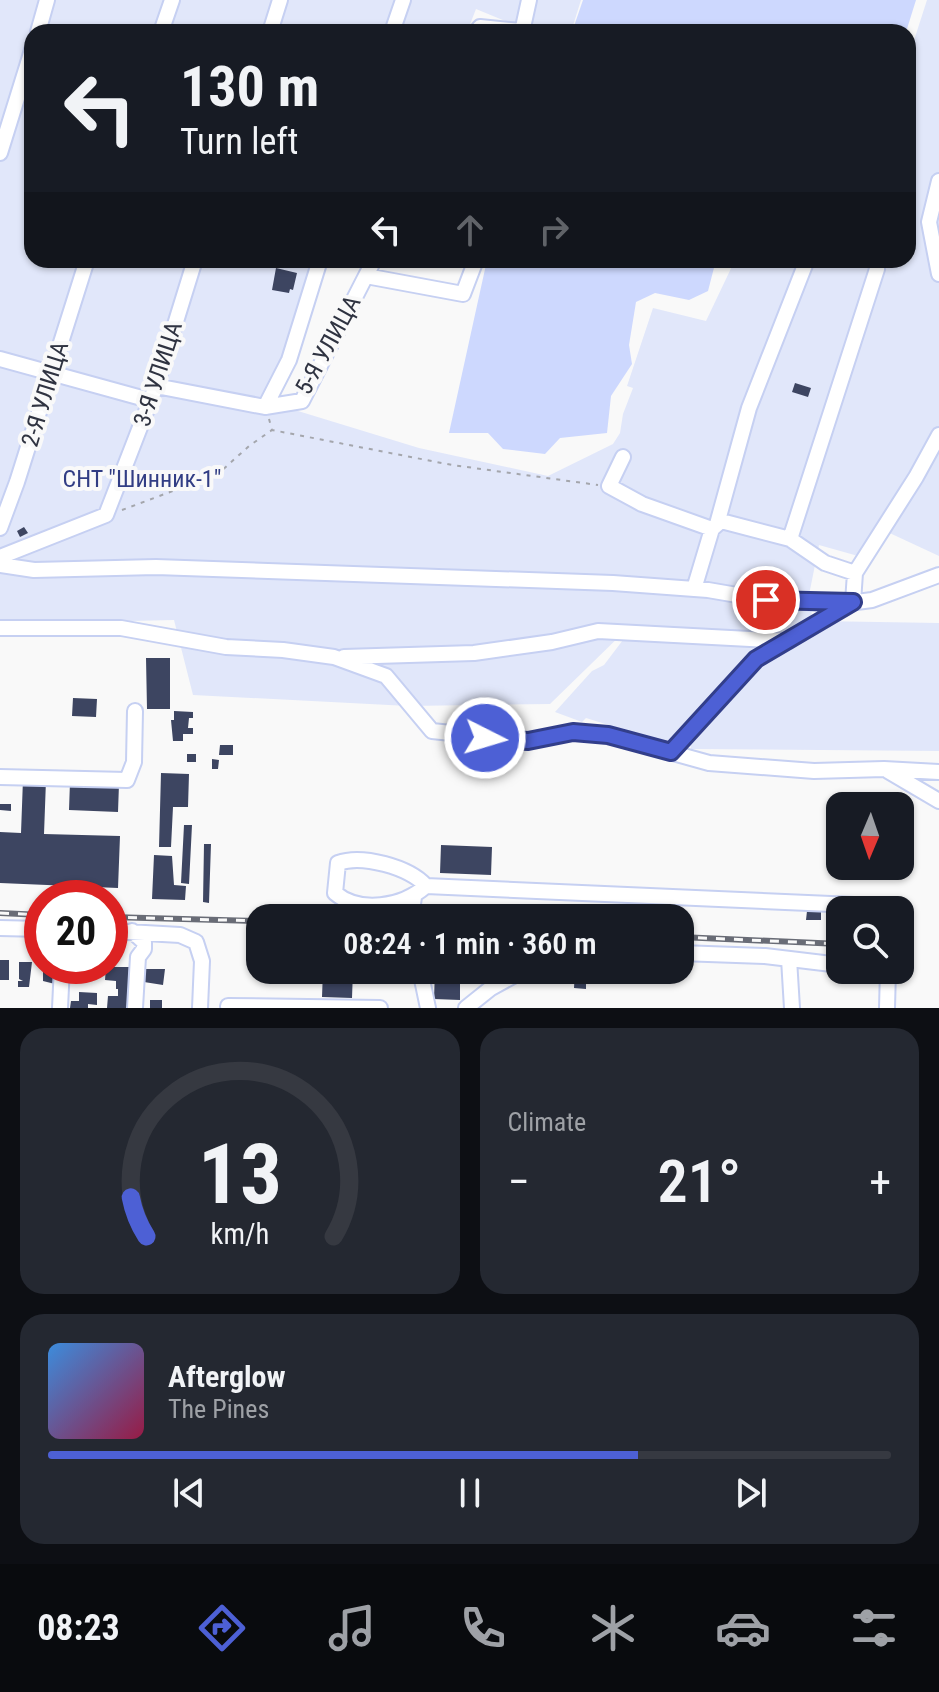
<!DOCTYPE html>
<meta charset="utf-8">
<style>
:root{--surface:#171b24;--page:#242831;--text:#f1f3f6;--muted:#9ea1a6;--line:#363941;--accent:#4d60d5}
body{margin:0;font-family:"Roboto Condensed",sans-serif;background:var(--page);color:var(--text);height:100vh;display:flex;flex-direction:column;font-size:30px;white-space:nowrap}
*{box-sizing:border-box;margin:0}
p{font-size:26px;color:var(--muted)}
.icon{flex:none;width:44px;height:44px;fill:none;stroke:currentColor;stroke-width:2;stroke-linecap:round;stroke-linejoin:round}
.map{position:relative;height:1008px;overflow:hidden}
.side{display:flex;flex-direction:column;gap:20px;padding:20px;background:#0d0f14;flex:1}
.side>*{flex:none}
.top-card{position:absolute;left:24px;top:24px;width:892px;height:244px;border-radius:24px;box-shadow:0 2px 6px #0004;background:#171b24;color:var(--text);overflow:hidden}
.needle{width:52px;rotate:182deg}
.controls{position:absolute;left:826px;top:792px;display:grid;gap:16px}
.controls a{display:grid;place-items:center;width:88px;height:88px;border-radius:16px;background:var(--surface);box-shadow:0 2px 6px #0004;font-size:40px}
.speed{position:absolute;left:24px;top:880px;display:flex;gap:16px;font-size:40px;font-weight:700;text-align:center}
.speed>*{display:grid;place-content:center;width:104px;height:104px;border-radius:50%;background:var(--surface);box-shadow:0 2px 6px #0004;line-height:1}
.speed .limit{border:12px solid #d22;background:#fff;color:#111}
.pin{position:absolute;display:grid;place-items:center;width:68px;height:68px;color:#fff;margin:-34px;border:4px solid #fff;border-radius:50%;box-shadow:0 2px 8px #0007}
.me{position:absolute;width:88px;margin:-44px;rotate:95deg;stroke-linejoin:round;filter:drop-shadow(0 0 6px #0008)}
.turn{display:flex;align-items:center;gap:28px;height:168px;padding:0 24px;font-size:36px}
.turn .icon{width:104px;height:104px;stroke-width:2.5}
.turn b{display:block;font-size:56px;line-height:68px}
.lanes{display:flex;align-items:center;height:76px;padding:0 24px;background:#0003;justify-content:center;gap:40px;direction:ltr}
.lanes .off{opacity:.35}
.big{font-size:60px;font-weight:600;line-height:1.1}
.side .card{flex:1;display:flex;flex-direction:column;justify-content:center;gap:12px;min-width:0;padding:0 28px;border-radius:24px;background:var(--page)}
.side .dial{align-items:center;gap:0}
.dial svg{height:208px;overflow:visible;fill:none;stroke:var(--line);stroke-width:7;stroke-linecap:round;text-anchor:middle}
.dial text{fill:var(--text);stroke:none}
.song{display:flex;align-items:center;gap:24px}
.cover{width:96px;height:96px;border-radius:12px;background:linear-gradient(135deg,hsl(210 70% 55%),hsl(340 70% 35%))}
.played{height:8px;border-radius:4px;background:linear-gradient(90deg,var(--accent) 70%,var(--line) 70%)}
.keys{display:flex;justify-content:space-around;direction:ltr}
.heat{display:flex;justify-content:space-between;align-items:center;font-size:44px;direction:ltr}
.side .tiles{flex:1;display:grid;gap:20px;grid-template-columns:1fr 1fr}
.card:last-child{grid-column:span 2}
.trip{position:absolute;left:246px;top:904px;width:448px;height:80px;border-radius:24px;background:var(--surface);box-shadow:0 2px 6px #0004;font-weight:600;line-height:80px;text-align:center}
.dock{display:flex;height:128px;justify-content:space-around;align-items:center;background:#090b0e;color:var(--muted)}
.dock .icon{width:56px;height:56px}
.dock .active{color:var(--accent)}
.dock b{font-size:36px;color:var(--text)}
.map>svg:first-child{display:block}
</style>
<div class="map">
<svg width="939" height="1008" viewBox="0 0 939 1008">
<rect width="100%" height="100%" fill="#f9f9f9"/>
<path fill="#e1e7fa" d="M0,0h581l-10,32h-39l-56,-23 -9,23h-435v228h282l-26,94 -26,46 157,48 129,28 65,-32 7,-11 3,-19 10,-26 -6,-2 26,-78 53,13 29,-61h173v-201l19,-59h12v556l-58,-27 -10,5 -13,22 -39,-11 -9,45 2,28 -25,15 -17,1 -11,17 -92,92 -81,-25 -4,4 -27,-10 37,-41 12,-6 28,-37h-4l-78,76 -142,2 -215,-11 -19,-75 -174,4z
M817,621l122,2v128l-248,-2 -3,-18 72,-73z"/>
<path fill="#cdd8fe" d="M583,0h333l-10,32h-334z
M487,260h229l-8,31 -19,9 -34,-7 -19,9 -7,43 3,19 -21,32 -4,37 -47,5 -15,16 -42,-5 -15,-16h-39z"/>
<path fill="#3d4561" d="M276,268l21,5 -4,17 -3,-1 -1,4 -17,-3z
M795,383l16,5 -3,9 -16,-5z
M24,527l4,6 -8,4 -3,-6z
M146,658h24v51h-23z
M73,698l24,1 -1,18 -24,-1z
M174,711l19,1v6h-4l-1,10h5v6h-10v7h-10l-2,-21h3z
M220,745h13v10h-14z
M187,754h9v8h-9z
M212,759l7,1 -1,9h-6z
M161,773l28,1 -1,33h-15l-2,40h-12z
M23,779l23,1 -2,54 76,2 -2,52 -118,-5v-51l21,1z
M70,782l49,2 -1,28 -49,-2z
M0,804h11v7l-11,-1z
M184,825h8l-3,59 -8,-1z
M204,844h7l-2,59 -6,-1z
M441,845l51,2 -1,28 -51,-2z
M154,855l18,1 2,29 12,1 -1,14 -33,-1z
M831,910h9v16l-10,-1z
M807,911l14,1v8h-15z
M0,960h9v20h-9z
M19,962h13l-3,25h-11v-6h5l-4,-2z
M43,966h13l-1,18 -12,-3z
M72,966h19v6h-4v5h-15z
M106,967h23l-2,41h-20l1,-12h10v-7h-2v-8l-11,-1z
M144,969h21l-2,16 -19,-3z
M323,970h30l-1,28 -30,-1z
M435,970h25v30l-26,-1z
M575,970h11v19l-12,-1z
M79,992l18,1v12l-9,-1v4h-18l1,-7h8z
M150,1000h12v8h-12z"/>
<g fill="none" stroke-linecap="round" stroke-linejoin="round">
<defs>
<path id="minor" d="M38,32l9,-32
M161,32l11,-32
M270,32l10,-32
M392,32l11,-32
M476,32l4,-5 41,4
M522,32l7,-32
M0,153l32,-103
M939,181l-10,41 10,52
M366,276l97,18 13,-34
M0,359l149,41
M156,386l109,21 24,-47 31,-100
M265,407l37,-6 72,-141
M623,457l-14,29 33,18 70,25 9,-8 69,18 35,24 30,10
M717,524l32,-116 58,-148
M0,528l17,-46 70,-222
M790,539l87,-270
M0,557l106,-42 50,-129 39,-126
M0,565l34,5 122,-3 457,16 95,7 58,10 75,4 31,-4 67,-25
M694,589l18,-60
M0,628h121l105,19 57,3 51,7 52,19 46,55 96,10 45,-9 35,3 101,28 105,8 70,-2 55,3
M344,657l130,-4 78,-11 46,-11 191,10
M671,752l85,-93 97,-57 2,-29 61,-96 23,-42
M888,771l51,30
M0,777l127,3 7,-18 1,-51
M426,886c-17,-19 -64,-32 -88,-23l-3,30c25,21 67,14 91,-7l451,20 5,4
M411,918l3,-21
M0,928l42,1
M110,931l70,4 16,7 6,19 -2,47
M132,931l12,11v7l-6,8 -3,51
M680,953l85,3 75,9
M789,959l3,49
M420,970l8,38
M228,1006l152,2
M60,1008l2,-42
M466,1008l25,-20 33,-18
M887,1008l1,-38"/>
</defs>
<use href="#minor" stroke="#c6d0f2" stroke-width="18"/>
<path stroke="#a4a6ac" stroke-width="2" stroke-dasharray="4 6" stroke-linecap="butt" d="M269,419l3,11 180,35 146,20
M122,510l96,-36 31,-28 23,-16"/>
<use href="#minor" stroke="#fff" stroke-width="14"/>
<defs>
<path id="rail" d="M0,913l42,2
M110,917l150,4
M680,937l160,7"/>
</defs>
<use href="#rail" stroke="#696c76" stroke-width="6"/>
<use href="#rail" stroke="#f9f9f9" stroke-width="3" stroke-dasharray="9" stroke-linecap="butt"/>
</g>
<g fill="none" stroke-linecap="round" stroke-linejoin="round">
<defs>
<path id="route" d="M485,738l43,3 45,-9 35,3 63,17 85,-93 97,-57 -87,-2"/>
</defs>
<use href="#route" stroke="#323e8a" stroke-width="20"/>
<use href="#route" stroke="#4d60d5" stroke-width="14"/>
</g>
<g text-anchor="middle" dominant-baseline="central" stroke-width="8" stroke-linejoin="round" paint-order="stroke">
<g font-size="24" fill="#2f3341" stroke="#f9f9f9">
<text transform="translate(328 345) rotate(-61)">5-Я УЛИЦА</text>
<text transform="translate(158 374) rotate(-72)">3-Я УЛИЦА</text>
<text transform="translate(45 394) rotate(-73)">2-Я УЛИЦА</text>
</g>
<g font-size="24" fill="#313d84" stroke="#f9f9f9">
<text x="142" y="479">СНТ "Шинник-1"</text>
</g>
</g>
</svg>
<div class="controls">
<a><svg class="needle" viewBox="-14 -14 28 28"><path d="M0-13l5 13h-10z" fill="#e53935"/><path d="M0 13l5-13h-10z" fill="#9ea1a6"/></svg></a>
<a><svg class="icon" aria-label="search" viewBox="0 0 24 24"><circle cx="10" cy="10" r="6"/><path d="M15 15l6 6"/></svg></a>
</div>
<div class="speed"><div class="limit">20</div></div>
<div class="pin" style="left:766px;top:600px;background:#d93025"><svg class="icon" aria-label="arrive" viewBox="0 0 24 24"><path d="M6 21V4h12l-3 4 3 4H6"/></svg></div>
<svg class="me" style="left:485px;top:738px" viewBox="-20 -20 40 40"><circle r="17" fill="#4d60d5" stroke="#fff" stroke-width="3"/><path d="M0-11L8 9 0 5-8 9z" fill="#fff"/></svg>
<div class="trip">08:24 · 1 min · 360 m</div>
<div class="top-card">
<div class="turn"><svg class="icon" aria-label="left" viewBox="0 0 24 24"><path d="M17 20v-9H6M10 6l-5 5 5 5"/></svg><div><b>130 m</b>Turn left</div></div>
<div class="lanes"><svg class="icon" aria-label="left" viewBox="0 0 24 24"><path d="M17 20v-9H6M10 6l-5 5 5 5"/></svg><svg class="icon off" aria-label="ahead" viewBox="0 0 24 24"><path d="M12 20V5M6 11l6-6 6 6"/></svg><svg class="icon off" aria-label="right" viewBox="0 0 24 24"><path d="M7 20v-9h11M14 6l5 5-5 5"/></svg></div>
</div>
</div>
<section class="side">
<div class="tiles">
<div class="card dial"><svg viewBox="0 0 100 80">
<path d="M14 69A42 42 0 1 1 86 69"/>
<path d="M14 69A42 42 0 0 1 8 54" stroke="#4d60d5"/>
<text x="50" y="56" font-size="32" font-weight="700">13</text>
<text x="50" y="72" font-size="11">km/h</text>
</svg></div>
<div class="card"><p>Climate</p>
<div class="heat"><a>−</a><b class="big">21°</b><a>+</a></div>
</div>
<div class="card">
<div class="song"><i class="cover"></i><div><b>Afterglow</b><p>The Pines</p></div></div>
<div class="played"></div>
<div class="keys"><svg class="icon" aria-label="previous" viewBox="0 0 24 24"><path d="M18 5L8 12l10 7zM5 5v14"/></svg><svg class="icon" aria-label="pause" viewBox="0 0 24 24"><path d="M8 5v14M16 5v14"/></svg><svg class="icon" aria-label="next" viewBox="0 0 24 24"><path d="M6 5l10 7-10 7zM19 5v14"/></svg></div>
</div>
</div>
</section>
<nav class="dock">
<b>08:23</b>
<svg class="icon active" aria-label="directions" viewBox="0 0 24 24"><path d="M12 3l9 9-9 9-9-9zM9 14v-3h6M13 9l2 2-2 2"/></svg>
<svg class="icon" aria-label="music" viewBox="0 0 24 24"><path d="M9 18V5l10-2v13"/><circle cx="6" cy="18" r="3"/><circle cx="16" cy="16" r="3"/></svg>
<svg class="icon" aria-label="phone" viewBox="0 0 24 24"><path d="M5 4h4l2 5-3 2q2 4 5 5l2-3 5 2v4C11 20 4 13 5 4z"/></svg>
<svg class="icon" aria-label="climate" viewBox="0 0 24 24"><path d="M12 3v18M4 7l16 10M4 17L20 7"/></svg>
<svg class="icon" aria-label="car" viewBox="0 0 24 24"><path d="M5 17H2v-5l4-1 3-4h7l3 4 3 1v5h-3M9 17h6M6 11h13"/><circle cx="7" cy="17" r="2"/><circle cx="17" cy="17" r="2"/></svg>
<svg class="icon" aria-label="filters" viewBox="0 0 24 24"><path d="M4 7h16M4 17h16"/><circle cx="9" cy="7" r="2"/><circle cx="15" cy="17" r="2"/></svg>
</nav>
